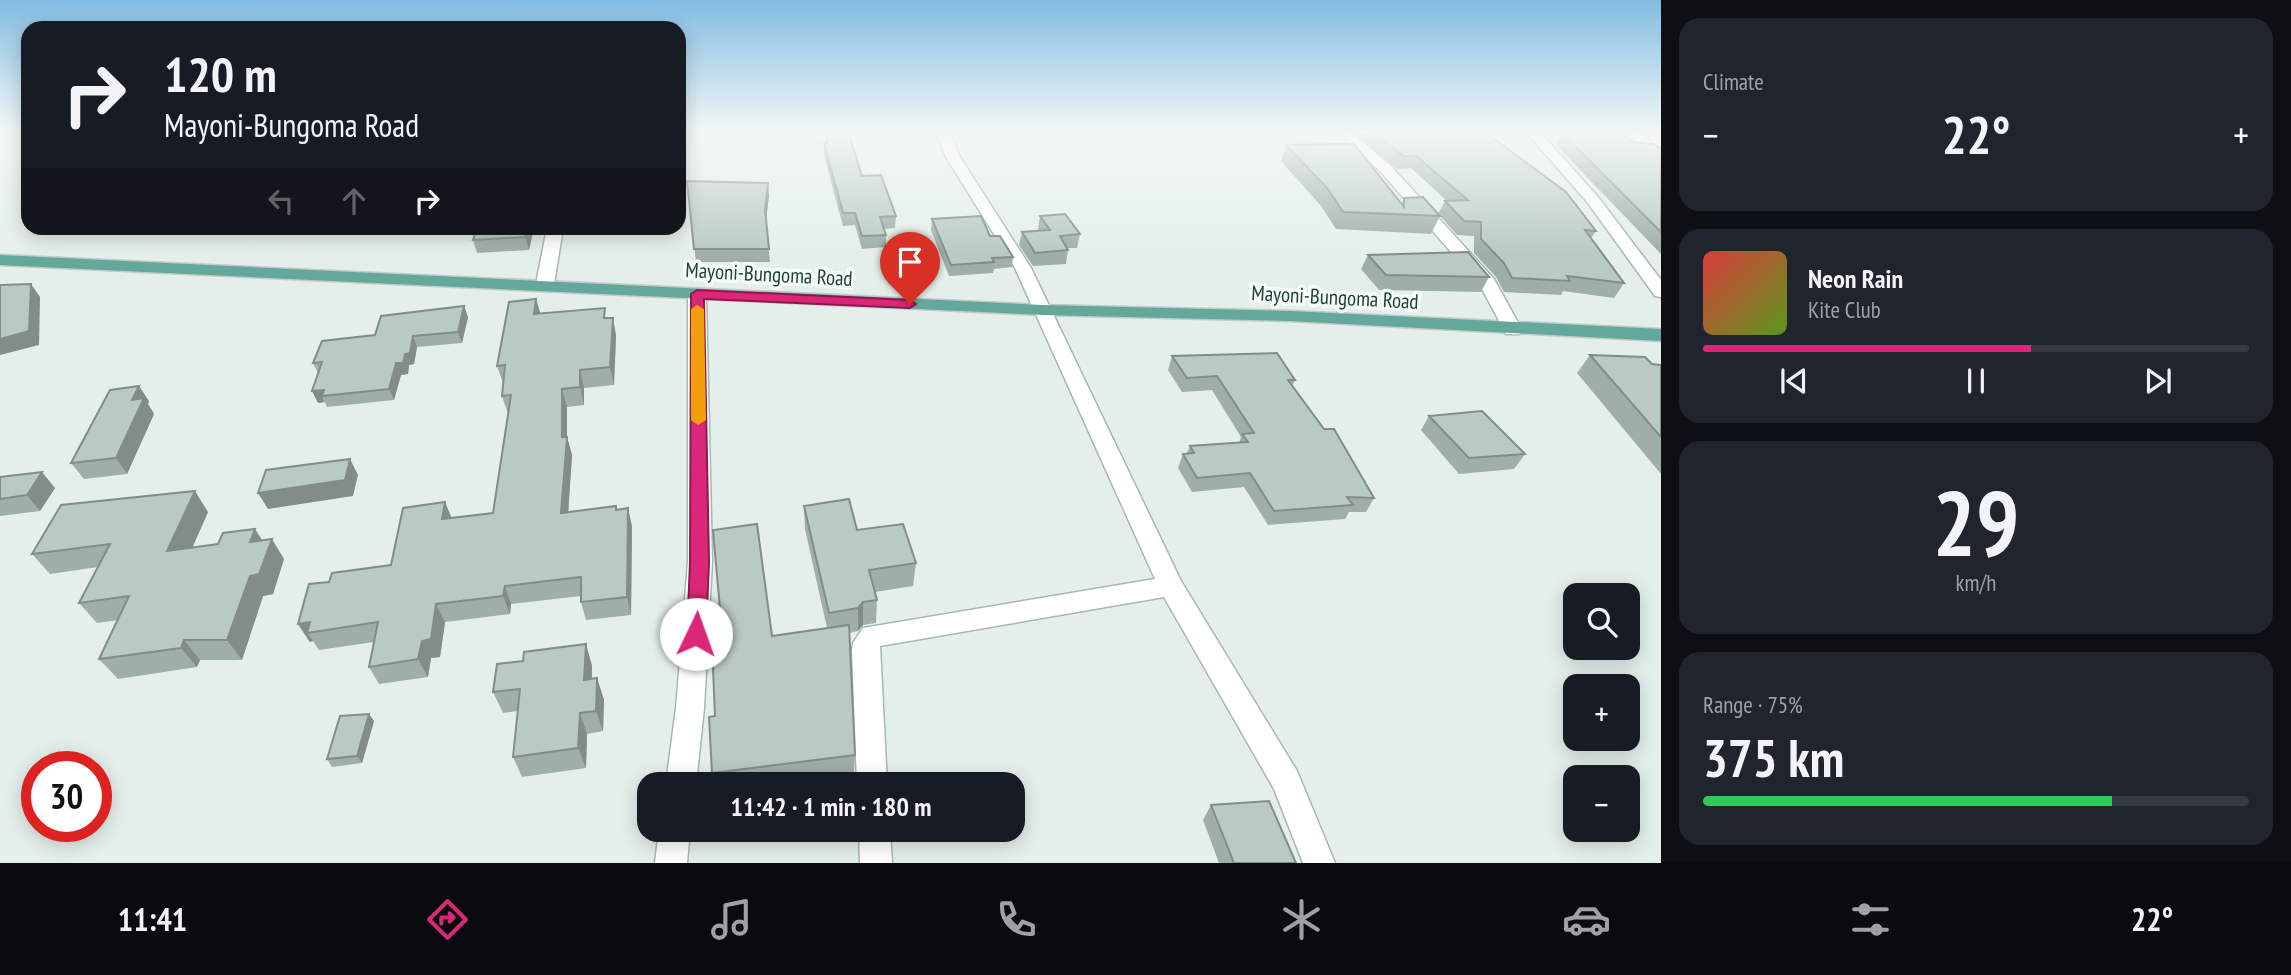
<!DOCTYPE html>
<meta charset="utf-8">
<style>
:root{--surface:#171b24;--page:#20242c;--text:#f1f3f6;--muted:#9ea1a6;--line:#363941;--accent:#db2777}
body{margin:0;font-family:"PT Sans Narrow",sans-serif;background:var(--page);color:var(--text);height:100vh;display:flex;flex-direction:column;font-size:26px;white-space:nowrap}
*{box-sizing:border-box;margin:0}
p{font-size:23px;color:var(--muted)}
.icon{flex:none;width:38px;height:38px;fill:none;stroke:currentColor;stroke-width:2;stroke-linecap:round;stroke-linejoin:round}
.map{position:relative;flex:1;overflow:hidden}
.panel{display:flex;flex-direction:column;gap:18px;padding:18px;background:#0d0f14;width:630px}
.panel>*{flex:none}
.hud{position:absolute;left:21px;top:21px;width:665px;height:214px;border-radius:21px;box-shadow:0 4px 18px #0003;background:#171b24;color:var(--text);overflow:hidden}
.fabs{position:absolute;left:1563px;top:583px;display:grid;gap:14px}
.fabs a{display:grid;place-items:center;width:77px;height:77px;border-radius:14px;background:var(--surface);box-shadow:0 4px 18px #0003;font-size:35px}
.speed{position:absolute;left:21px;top:751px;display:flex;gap:14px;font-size:35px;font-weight:700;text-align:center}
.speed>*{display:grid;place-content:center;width:91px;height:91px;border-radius:50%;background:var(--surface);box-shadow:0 4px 18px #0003;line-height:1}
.speed .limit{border:10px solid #d22;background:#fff;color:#111}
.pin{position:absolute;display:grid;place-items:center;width:60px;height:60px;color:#fff;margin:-72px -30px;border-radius:50% 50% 50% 0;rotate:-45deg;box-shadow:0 0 7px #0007}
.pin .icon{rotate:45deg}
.me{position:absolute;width:77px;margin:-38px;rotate:3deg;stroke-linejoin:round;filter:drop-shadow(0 0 5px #0008)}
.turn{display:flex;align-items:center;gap:24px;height:147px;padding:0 28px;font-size:32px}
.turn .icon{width:91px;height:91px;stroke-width:2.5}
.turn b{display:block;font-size:49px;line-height:60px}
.lanes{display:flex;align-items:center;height:66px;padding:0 28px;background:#0003;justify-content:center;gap:35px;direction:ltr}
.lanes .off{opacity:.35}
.big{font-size:52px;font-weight:700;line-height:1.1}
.panel .tile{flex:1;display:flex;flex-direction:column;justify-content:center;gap:10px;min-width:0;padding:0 24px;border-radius:21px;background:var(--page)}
.panel .dial{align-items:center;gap:0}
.dial b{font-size:91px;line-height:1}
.song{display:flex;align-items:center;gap:21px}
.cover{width:84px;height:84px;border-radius:10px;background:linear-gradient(135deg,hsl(0 70% 55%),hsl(90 70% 35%))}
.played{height:7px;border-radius:4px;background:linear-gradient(90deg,var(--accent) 60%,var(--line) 60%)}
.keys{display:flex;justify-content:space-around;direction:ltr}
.heat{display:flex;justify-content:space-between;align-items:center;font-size:38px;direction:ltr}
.charge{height:10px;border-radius:5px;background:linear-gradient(90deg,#34c759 75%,var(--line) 0)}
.trip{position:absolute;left:637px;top:772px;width:388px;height:70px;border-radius:21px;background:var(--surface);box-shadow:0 4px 18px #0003;font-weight:700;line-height:70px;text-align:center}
.tabs{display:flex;height:112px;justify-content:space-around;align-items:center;background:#090b0e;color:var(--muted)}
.tabs .icon{width:49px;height:49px}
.tabs .current{color:var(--accent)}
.tabs b{font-size:32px;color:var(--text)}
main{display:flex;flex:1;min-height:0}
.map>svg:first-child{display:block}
</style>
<main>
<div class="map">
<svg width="1661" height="863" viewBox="0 0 1661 863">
<rect width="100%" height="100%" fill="#e4efeb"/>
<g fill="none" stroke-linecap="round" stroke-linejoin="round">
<defs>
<path id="minor" d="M936,132h14l10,25 71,111 150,313 116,190 38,92h-32l-29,-74 -110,-192 -284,49 7,138h-30l-5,-133 1,-8 10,-15 292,-49 -140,-311 -69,-111z
M1336,132h15l39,33 104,114 28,51 -2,4h-14l-26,-49 -100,-114z
M1526,132h14l58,65 63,83v17l-6,-1 -67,-93z
M1625,132h15l21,19v12z
M547,228h16l-9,56 -9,5 -9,-5z
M697,289l9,5 6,268 -8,146 -8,76h-30l10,-76 12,-146v-268z
M659,830h31l-3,33h-32z
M859,830h31l2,33h-32z"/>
<path id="primary" d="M0,255l1042,50 248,6 371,18v12l-371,-20 -248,-6 -1042,-50z"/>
</defs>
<use href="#minor" stroke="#a6b8b3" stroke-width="3"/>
<use href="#primary" stroke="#c1cac8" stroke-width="3"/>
<use href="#minor" fill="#fff" fill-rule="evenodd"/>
<use href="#primary" fill="#64a89b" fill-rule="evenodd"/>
</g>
<path fill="#9faea9" d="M680,132h93v1l-29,-1 -64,3z
M824,132h24l14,44 34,40 -1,12 -11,1 2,6v12l-24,2 -7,-24 -12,1 -19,-71v-12h2z
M1354,132h131l111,99 -5,7 33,45 -10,15 -51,-7 -2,4 -57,-3 -8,-15 -22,-24v-17l-17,-1 -17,-19 -9,18 -95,-5 -15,-23 -40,-45 5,-16 115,59 3,-6 34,16 7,-13h2l-36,-33 -14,1z
M1553,132h67l12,10 29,7v105l-105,-109 3,-7z
M687,181l82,14 -3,24 4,43h-74z
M1040,216l40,18 -3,14h-10l1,2 -2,14 -33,2 -14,-21 3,-13 16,-1v-1z
M932,219l58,17 23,21 -1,10 -18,2 -1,4 -44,3 -18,-46z
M97,228h70l-4,4 -62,3z
M534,228l-5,22 -52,3 -4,-13z
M1368,255l121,22 -8,15 -102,-2 -18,-21z
M536,299l4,14 67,5 9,17 -2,50 -30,3v17l-17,2v30l5,18 -4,57 48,-3 16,17 -1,89 -45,5 -5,-18v-6l-70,8 -1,10 -65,8 -5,35 -9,1 -3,19 -49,7 -10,-17 5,-25 -55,8 -6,-9 -3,1 -12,-18 31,-42 62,-17 61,-47 41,-5 15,-99 -6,-18 1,-13 -6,-17z
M468,317l-6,26 -45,4 -3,17 -5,1 -1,9 -7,1 -7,25 -67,7 -2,-5 -7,1v-30l-5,-10 62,-28z
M1590,355l71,10v109l-84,-101z
M1172,356l123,24 -3,6 82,112 -8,14h-17l-4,7 -77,6 -24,-38 -52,5 -14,-24 5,-14 4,-1 3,-7 49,-3 2,-6 -29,-47 -30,2 -14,-22z
M149,401l-1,3 6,10 -27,60 -43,5 -13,-16z
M1429,416l96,38 -11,15 -55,5 -38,-44z
M0,477l55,11 -15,23 -40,5z
M804,506l53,24 59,33 -3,23 -38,6 2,8 -1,23 -13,2 -5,6 -9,2 6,122 -1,17 -92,12h-48l-2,-11 3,-57 8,-73 104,-15 -22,-99z
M208,512l-16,36 71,-8 21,19 -11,35 -10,2 -21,64h-42l-3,7 -79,12 -19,-20 19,-39 -21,3 -18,-20 19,-36 -48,7 -18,-20z
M586,644l6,22v13l5,-1 7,22 -1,31 -16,3 -1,34 -64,9 -9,-20 5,-46 -15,2 -10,-21 30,-31z
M374,721l-12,42 -30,4 -5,-8z
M1211,805l85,58h-77l-16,-43z"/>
<path fill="#828d89" d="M768,183l1,12 -3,26 -1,-12z
M528,228h6l-5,22 -4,-13z
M31,284l9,13 -1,48 -39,10v-16z
M536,299l5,17 -7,-2z
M464,306l4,11 -6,26 -4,-11z
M613,318l3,17 -2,50 -4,-18z
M413,336l4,11 -3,17 -5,1 -1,9 -7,1 -7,25 -5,-11 7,-26z
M580,370l4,18v17l-4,-18z
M139,386l10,15 -1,3 6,10 -27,60 -11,-16 16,-58z
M562,389l5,18v30l5,18 -5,76 -6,-18z
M324,390l-2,6 2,6 -6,1 -6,-12z
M350,459l8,16 -5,21 -85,13 -10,-16z
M42,472l13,16 -15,23 -13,-16z
M195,491l13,21 -26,59 -15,-20z
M445,502l8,19 -11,-2z
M628,508l4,18 -1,89 -4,-18z
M255,529l13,20 -18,-7z
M272,539l12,20 -11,35 -10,2 -21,64 -15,-20 23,-64z
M505,586l6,18 -1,10 -7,-18z
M863,602v23l-5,6v-23z
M436,604l9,18 -5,35 -9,1 -3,19 -10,-18 4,-18z
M310,622l-3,11 6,8 -3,1 -12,-18z
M184,640l16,20 -3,7 -16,-19z
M586,644l6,22 -1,35 -7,-21z
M597,678l7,22 -1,31 -7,-20z
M580,713l7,21 -1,34 -8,-20z
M369,714l5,7 -12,42 -5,-7z"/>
<path fill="#b9cac4" stroke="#828d89" stroke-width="2" d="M826,132h22l14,44 19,-1 15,41 -16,1 6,18 -24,1 -7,-23h-12l-19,-70h3z
M1374,132h111l81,60 30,39 -11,-1 39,53 -57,-7 3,5 -58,-3 -8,-15 -23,-24v-17l-17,-1 -19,-20 23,-1 -52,-44h-13z
M1572,132h48l12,10 22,2 7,5v83l-99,-99h12z
M1354,144l50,63v-9l19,-1 17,19 -97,-4 -15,-23 -42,-44z
M687,181l81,2 -3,26 4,40h-75z
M1065,214l15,20 -20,2 8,14 -33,3 -13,-21 28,-2 -10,-14z
M981,216l9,20h10l13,21 -21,1 2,4 -43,3 -19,-46z
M477,228h51l-3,9 -52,3z
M1468,252l21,25 -103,-2 -18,-20z
M31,284l-2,47 -29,8v-54z
M536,299l-2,15 71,-6 -1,10h9l-3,49 -30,3v17l-18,2v48h5l-6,76 55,-7v4l12,-2 -1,89 -46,5v-25l-76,9 -2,10 -67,8 -5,35 -9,2 -4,18 -49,8 9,-45 -71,11 3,-11 -12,2 11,-40 20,-2 3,-9 59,-8 12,-57 42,-6 -3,17 51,-6 18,-118 -9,1 3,-31 -8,1 12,-64z
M464,306l-6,26 -45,4 -3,17 -5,1 -2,9h-7l-7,26 -67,7 2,-6 -12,1 10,-29 -9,1 9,-22 53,-6 6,-19z
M1277,353l18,27h-7l36,49h10l40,69 -27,-1 6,8 -79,6 -24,-38 -53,5 -14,-24 11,-1 -4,-7 58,-4 -6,-8 12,-1 -37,-57 -30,2 -15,-22z
M1590,355l55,2 7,7 9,1v72z
M139,386l-7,14 12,-2 -28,60 -45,5 39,-73z
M1482,411l43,43 -56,4 -40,-42z
M350,459l-5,21 -87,13 8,-23z
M42,472l-15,23 -27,4v-22z
M195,491l-28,60 51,-7 5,-11 32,-4 -5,13 22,-3 -13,35 -9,2 -23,64h-43l-3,8 -82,11 30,-63 -50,7 31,-59 -78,10 29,-49z
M849,499l8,31 46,-6 13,39 -47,7 8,30 -14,2 -5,6 -29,5 -25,-107z
M757,524l15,112 77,-11 6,130 -143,18 -3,-56 6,-1 -3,-71 11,-2 -10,-113z
M586,644l-2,36 13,-2 -1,33 -16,2 -2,35 -65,9 7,-68 -27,3 4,-28 26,-3 1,-9z
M369,714l-12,42 -30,3 13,-43z
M1269,801l27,62h-62l-23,-58z"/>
<linearGradient id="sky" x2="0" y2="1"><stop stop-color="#81bce2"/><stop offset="0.52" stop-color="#f3f8f6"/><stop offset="1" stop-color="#f3f8f6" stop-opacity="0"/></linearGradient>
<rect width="1661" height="253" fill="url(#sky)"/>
<path fill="#db2777" stroke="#8e194d" stroke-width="2" d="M697,290l213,10 6,4 -6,4 -206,-9 5,263 -3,72 -2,6h-15l-2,-6 3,-72 1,-268z"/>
<path fill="#f59e0b" d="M697,305l7,4 2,111 -8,5 -7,-5v-111z"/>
<g text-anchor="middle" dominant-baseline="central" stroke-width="7" stroke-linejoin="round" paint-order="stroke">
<g font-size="21" fill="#21433c" stroke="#f5fbf8">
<text transform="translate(769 274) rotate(3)">Mayoni-Bungoma Road</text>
<text transform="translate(1335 297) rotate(3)">Mayoni-Bungoma Road</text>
</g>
</g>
</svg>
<div class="fabs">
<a><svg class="icon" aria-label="search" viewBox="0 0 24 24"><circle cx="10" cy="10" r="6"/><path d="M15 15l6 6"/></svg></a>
<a>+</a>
<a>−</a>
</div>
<div class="speed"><div class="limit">30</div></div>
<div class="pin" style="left:910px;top:304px;background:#d93025"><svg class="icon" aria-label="arrive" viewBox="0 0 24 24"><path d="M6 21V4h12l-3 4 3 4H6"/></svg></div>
<svg class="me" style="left:696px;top:634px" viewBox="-20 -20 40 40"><circle r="19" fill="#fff"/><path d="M0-13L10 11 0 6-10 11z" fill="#db2777"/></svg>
<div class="trip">11:42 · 1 min · 180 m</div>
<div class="hud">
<div class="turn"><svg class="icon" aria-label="right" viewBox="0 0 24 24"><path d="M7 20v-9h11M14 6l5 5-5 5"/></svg><div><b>120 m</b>Mayoni-Bungoma Road</div></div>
<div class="lanes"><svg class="icon off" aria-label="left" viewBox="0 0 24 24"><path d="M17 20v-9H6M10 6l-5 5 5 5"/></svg><svg class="icon off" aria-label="ahead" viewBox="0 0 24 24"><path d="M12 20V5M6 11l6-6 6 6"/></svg><svg class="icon" aria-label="right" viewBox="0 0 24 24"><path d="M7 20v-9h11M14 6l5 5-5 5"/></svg></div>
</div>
</div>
<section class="panel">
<div class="tile"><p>Climate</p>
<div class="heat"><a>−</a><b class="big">22°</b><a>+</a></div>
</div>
<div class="tile">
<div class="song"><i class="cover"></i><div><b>Neon Rain</b><p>Kite Club</p></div></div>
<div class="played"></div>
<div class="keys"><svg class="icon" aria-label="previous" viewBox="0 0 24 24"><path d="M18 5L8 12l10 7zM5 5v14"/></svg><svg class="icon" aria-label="pause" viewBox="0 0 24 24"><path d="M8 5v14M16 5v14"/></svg><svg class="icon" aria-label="next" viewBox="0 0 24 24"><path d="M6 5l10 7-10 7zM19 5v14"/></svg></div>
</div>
<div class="tile dial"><b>29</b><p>km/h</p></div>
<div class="tile"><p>Range · 75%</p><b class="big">375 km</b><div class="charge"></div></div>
</section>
</main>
<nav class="tabs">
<b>11:41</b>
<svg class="icon current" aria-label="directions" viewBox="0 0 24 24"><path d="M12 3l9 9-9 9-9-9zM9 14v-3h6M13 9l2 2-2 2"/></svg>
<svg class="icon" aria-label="music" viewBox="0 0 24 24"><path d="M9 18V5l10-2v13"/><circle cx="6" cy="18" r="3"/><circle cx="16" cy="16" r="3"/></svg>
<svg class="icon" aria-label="phone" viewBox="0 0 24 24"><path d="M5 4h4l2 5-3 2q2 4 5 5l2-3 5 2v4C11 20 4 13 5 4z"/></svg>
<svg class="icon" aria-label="climate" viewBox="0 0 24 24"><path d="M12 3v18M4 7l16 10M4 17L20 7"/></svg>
<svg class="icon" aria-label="car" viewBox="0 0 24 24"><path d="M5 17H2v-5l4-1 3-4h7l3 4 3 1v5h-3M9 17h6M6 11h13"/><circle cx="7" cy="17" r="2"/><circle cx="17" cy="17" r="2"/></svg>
<svg class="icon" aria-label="filters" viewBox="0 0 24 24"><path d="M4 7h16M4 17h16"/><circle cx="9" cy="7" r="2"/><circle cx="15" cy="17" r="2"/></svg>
<b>22°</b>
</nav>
